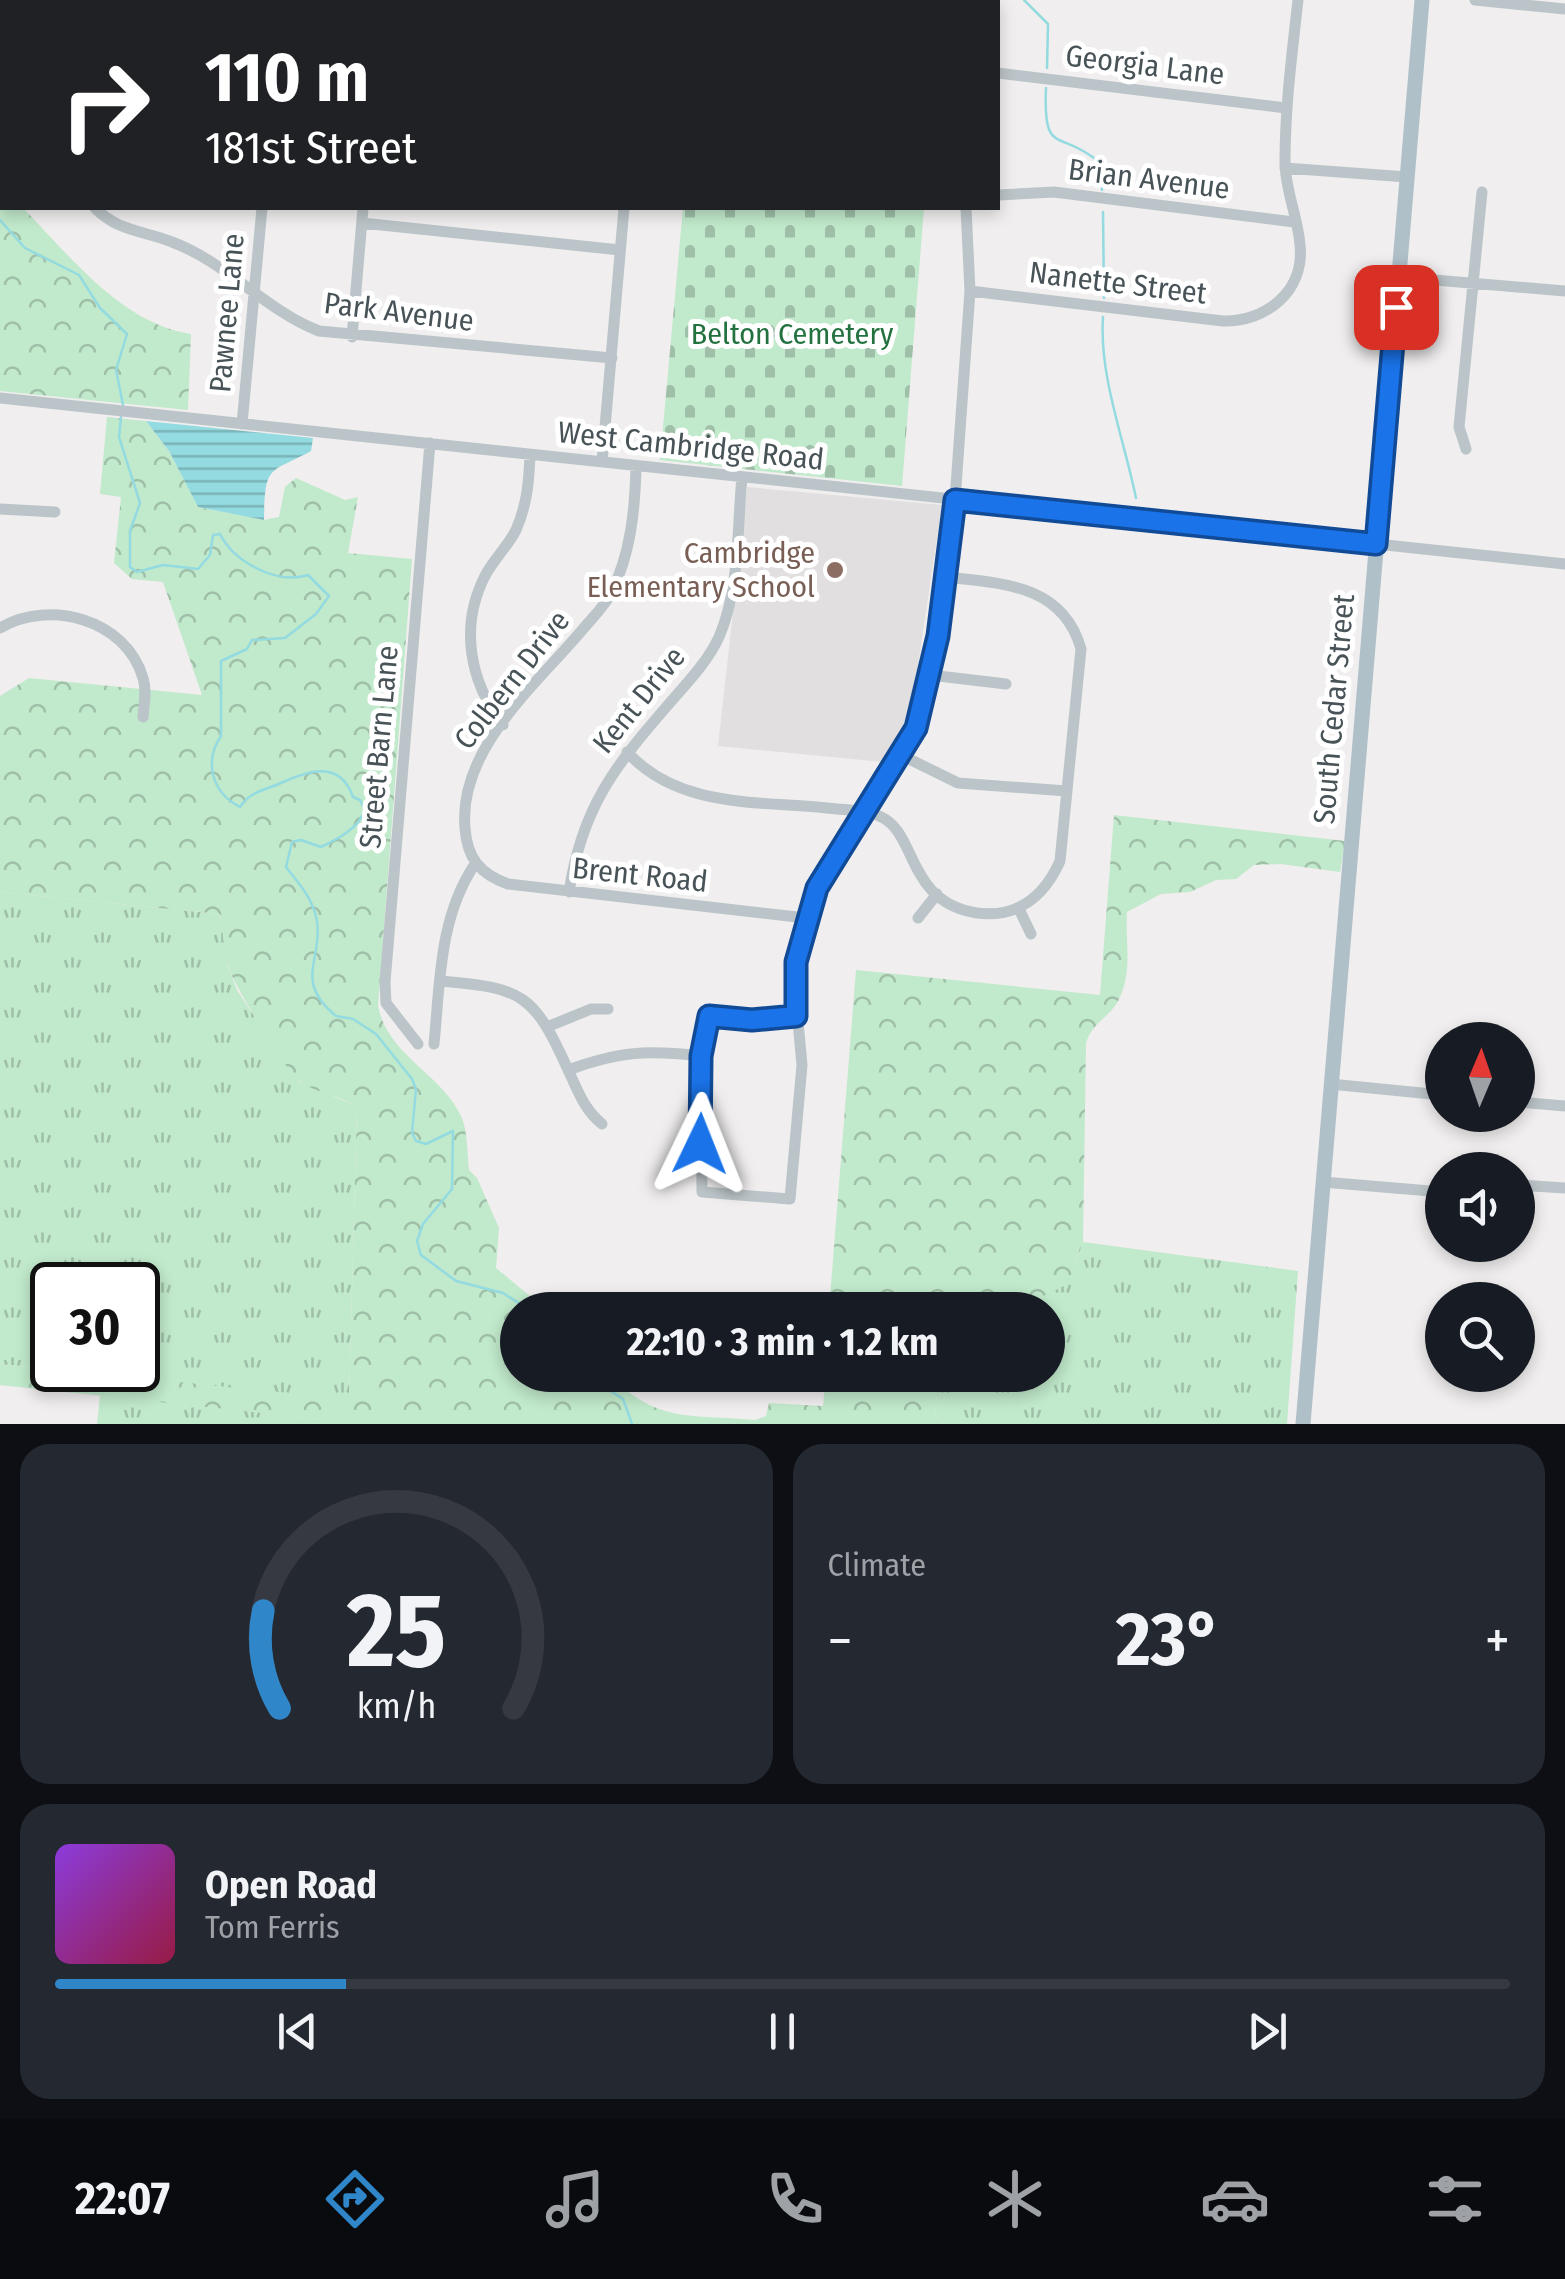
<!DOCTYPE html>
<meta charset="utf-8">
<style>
:root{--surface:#171b24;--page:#242831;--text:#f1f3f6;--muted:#9ea1a6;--line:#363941;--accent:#2f87c9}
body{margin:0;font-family:"Fira Sans Condensed",sans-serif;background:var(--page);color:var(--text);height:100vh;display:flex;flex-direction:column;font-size:38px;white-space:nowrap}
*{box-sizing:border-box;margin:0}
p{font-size:32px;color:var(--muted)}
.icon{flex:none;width:55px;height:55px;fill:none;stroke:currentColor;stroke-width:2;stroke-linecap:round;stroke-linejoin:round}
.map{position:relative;height:1424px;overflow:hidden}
.sheet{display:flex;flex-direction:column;gap:20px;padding:20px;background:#0d0f14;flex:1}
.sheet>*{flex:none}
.hud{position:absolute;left:0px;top:0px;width:1000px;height:210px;box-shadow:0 5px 15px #0003;background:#202124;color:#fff;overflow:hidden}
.needle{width:65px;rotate:2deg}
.fabs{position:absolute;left:1425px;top:1022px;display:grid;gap:20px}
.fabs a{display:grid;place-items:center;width:110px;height:110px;border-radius:50%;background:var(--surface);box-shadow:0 5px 15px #0003;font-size:50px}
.speed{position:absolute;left:30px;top:1262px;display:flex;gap:20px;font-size:50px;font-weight:700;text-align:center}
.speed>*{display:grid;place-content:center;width:130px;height:130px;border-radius:50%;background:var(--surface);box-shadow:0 5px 15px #0003;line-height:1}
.speed .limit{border:5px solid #111;border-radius:15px;background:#fff;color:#111}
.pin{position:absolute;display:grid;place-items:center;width:85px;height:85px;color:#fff;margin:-42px;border-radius:20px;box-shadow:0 5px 15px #0006}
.me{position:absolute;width:110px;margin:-55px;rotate:2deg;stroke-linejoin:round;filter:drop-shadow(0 0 8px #0008)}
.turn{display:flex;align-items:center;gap:35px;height:210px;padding:0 40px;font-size:45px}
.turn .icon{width:130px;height:130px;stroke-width:2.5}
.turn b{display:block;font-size:70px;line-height:85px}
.big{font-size:75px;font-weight:700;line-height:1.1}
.sheet .tile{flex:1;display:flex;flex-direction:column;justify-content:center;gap:15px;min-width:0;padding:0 35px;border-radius:30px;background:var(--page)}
.sheet .dial{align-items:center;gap:0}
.dial svg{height:260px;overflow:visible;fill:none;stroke:var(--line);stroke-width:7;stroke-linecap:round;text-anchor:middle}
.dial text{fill:var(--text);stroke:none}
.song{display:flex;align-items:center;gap:30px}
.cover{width:120px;height:120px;border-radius:15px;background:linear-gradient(135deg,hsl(270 70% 55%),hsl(340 70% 35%))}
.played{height:10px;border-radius:5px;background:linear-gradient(90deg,var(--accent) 20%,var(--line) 20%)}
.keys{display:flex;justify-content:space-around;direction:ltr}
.heat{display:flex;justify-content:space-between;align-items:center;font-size:55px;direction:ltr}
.sheet .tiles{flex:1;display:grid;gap:20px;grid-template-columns:1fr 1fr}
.tile:last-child{grid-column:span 2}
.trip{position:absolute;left:500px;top:1292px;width:565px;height:100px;border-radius:50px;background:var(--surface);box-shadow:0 5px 15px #0003;font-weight:700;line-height:100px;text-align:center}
.tab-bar{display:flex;height:160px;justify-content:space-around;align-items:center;background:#090b0e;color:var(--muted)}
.tab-bar .icon{width:70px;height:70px}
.tab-bar .active{color:var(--accent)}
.tab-bar b{font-size:45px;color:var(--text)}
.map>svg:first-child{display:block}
</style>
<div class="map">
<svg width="1565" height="1424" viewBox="0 0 1565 1424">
<defs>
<pattern id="grass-tufts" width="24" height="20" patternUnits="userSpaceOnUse" patternTransform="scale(2.5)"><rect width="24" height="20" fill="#c1e9cb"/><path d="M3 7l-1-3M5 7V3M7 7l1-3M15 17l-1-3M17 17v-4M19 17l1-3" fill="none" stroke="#9fbfa8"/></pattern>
<pattern id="forest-crowns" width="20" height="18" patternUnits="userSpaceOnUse" patternTransform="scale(2.5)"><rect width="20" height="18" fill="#c1e9cb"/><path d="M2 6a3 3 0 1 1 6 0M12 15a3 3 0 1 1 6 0" fill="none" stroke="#9fbfa8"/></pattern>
<pattern id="cemetery-stones" width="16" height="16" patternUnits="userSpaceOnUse" patternTransform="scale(2.5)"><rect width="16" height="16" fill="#c1e9cb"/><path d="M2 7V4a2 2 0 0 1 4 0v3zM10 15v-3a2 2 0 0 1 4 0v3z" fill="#9fbfa8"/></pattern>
<pattern id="water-rules" width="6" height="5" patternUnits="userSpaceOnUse" patternTransform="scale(2.5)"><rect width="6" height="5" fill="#93dbe0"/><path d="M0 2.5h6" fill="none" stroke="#7ab4b8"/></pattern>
</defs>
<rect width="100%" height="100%" fill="#f0eeee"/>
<path fill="#e1dfdf" d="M747,487l195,18 -27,180 -11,39 -21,38 -165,-16z"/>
<path fill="url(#grass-tufts)" d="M0,892l220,22 8,53 9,23 43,65 19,27 58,24 -8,294 -291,-30h80v-85h-86v84l-52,-5z
M1083,1242l215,29 -11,153h-343l-9,-11 4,-38h109v-65h-55l13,-13 69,-32z
M100,1395l220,24 5,5h-228z"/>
<path fill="url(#forest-crowns)" d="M0,183l2,25h21c47,48 99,116 168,126l-3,76 -188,-19z
M107,417l39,4 23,30 29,56 66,13 15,-3 6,-30 11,-9 49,22 13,-3 -10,56 64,6 -34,447c10,50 63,67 83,110 7,15 6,38 8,54l8,8 22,50 -3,40 51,42h-29v65h91c50,49 81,39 146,45l11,-4 3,-13 54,3 3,-31h113l-4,38 9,11h-619l-5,-5 -320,-34v-21l349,35 8,-292c-17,-12 -41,-14 -57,-25 -12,-8 -67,-99 -71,-113 -5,-17 -6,-37 -9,-55l-220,-22v-196l29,-18 173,17 -39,-113 -31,-3 -18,-16 7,-66 -21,-3z
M1114,815l231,26 -5,31 -59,-8 -27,1 -18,14 -20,1 -26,12 -29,2 -34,18c-2,30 6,58 -8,87 -9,19 -27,23 -33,44l-3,199 -15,42 -27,13h-35l-13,13h-164l27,-340 244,25z"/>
<path fill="url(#cemetery-stones)" d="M683,208h241l-22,278 -242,-26z"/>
<path fill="url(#water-rules)" d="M146,421l167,17 -2,13c-42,23 -46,12 -47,69l-66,-13 -29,-56z"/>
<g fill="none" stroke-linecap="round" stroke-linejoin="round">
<path stroke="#93dbe0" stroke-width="2.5" d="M1024,0l24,24 -1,44
M1046,88c-3,70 13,40 53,74l3,28
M1103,212l1,86
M0,220l25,28 54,27 21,33 27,26 -11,36 7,35
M1103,317c-4,59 21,122 33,181
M121,417l-2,20 21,66 -10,28v36l7,5 26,-7 35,4 12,-14 3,-20 7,-1c14,28 57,51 88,41l21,21 -13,18 -31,24 -33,2 -5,9 -26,12v75c-17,25 -10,56 19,71 10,-16 26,-17 41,-24 26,-12 59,-24 72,14l7,3 5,10c-6,18 -27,29 -44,37l-20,-7 -9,2 -6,25c13,17 27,31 31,54 6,39 -24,60 19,95l17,3 23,15 36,45 4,10 -4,44 4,8 10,3 27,-13 -1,58 -29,35 -6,17 4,14 35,26 47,12 27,17
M586,1375l37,24 9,25"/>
<path stroke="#bbc4c8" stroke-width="11" d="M287,0l29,2
M1475,0l90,9
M9,2l2,-2
M173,2l8,-2
M278,2v-2
M406,2l1,-2
M548,2l1,-2
M942,2v-2
M0,11l2,-2
M998,73l288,35
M0,100l2,2
M1285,168l122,9
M998,195l56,-3 240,30
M95,208c24,24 47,22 77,34 54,20 93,68 147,89l293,27
M362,223l258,27
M1399,277l166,14
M970,291l253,30c43,1 82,-30 77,-76 -2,-28 -15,-55 -15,-83 0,-55 7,-108 13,-162
M352,337l11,-129
M0,398l1565,166
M242,424l20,-216
M1466,449l-7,-22 23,-235
M602,462l22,-254
M636,466c-1,43 -5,88 -25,127 -6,13 -19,25 -28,36 -47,56 -125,120 -118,199 2,30 15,46 43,56l298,34
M0,509l55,3
M0,628c49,-29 126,-9 143,50 4,12 1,27 0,39
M930,675l76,9
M503,725c-34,-44 -44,-100 -17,-151 9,-16 22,-28 30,-44 11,-25 13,-49 14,-75
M627,752c51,56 130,49 200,56 16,2 37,2 52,8 39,15 26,86 98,97 40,5 67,-16 83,-52l21,-212c-18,-65 -80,-66 -137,-72
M903,756l55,27 109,8
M569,892c13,-84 45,-125 99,-187 18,-21 39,-42 51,-68 21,-48 18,-109 23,-160
M1019,909l12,25
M918,918l19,-24
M440,981c84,7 94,13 129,91 10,21 15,37 33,52
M796,1017l-44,4 -43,-5 -8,40 1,136 88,7 12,-134 -8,-86 12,-61 21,-50 76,-112 13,-28 23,-92 16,-136 15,-209 -4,-83
M547,1027l44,-18h17
M418,1044l-32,-41 -1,-21 45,-539
M434,1044c6,-61 5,-127 41,-180
M568,1070c52,-19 79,-20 133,-14
M1330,1084l112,11
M1518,1102l47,4
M1323,1182l119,10
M1518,1185l47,3"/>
<path stroke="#b0c0c9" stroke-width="15" d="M1303,1424l119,-1424"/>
</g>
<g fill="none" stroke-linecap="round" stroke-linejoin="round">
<defs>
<path id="route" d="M700,1144l1,-88 8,-40 43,4 44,-4v-54l21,-74 99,-160 22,-92 17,-136 421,44 20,-237"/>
</defs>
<use href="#route" stroke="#114b97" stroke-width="25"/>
<use href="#route" stroke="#1a73e8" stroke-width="18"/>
</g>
<circle fill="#8d6e63" stroke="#fff" stroke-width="4" cx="835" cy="570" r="10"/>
<g text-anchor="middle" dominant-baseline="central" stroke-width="10" stroke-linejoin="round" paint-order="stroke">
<g font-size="30" fill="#485358" stroke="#fff">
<text transform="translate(1145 65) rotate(7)">Georgia Lane</text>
<text transform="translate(1149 179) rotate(7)">Brian Avenue</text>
<text transform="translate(1118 283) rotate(7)">Nanette Street</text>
<text transform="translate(399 312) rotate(7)">Park Avenue</text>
<text transform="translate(227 313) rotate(-85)">Pawnee Lane</text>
<text transform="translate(691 446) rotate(6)">West Cambridge Road</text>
<text transform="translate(512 680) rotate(-52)">Colbern Drive</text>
<text transform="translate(639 700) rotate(-51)">Kent Drive</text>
<text transform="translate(1334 709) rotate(-85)">South Cedar Street</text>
<text transform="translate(379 747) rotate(-85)">Street Barn Lane</text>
<text transform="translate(640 875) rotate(6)">Brent Road</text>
</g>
<g font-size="30" fill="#22713f" stroke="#fff">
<text x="792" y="334">Belton Cemetery</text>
</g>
<g font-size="30" fill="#785e54" stroke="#fff" text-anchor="end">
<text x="815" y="553">Cambridge<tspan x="815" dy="34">Elementary School</tspan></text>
</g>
</g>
</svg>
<div class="fabs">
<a><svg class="needle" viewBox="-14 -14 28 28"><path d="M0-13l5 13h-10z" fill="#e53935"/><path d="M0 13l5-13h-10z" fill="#9ea1a6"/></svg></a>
<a><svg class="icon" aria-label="sound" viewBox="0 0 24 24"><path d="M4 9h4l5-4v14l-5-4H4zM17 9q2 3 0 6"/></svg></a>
<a><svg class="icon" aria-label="search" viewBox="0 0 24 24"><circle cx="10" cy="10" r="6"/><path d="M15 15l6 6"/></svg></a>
</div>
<div class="speed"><div class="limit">30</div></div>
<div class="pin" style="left:1396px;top:307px;background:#d93025"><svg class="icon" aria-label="arrive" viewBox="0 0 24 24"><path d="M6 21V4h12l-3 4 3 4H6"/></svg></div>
<svg class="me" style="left:700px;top:1144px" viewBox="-20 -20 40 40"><path d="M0-17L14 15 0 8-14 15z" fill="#1a73e8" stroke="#fff" stroke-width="4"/></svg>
<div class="trip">22:10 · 3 min · 1.2 km</div>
<div class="hud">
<div class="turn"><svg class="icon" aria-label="right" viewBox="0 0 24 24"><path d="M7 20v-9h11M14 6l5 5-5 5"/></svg><div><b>110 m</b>181st Street</div></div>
</div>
</div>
<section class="sheet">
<div class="tiles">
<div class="tile dial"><svg viewBox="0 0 100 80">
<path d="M14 69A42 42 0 1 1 86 69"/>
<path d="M14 69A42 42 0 0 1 9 39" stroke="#2f87c9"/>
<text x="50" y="56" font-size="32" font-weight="700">25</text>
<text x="50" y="72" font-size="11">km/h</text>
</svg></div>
<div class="tile"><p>Climate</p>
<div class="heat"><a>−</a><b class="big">23°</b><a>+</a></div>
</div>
<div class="tile">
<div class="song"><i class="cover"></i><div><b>Open Road</b><p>Tom Ferris</p></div></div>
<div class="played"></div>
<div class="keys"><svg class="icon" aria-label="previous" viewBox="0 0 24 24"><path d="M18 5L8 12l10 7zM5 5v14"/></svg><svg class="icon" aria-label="pause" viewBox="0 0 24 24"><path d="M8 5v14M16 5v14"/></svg><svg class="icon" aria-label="next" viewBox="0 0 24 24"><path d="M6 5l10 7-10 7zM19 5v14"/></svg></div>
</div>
</div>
</section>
<nav class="tab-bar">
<b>22:07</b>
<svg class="icon active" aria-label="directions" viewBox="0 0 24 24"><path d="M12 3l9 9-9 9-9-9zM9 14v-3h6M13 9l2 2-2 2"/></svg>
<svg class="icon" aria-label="music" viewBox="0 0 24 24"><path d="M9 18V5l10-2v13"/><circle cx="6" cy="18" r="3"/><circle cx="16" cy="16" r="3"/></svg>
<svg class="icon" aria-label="phone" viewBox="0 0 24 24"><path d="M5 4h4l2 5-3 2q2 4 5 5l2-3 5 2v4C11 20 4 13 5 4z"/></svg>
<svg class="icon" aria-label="climate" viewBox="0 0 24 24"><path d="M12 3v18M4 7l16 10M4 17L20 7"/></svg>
<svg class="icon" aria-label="car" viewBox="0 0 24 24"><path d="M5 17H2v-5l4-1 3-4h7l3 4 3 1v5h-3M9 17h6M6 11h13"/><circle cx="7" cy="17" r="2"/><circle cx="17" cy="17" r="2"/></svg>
<svg class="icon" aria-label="filters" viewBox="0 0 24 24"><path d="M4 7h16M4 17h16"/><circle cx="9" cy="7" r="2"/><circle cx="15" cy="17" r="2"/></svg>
</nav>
